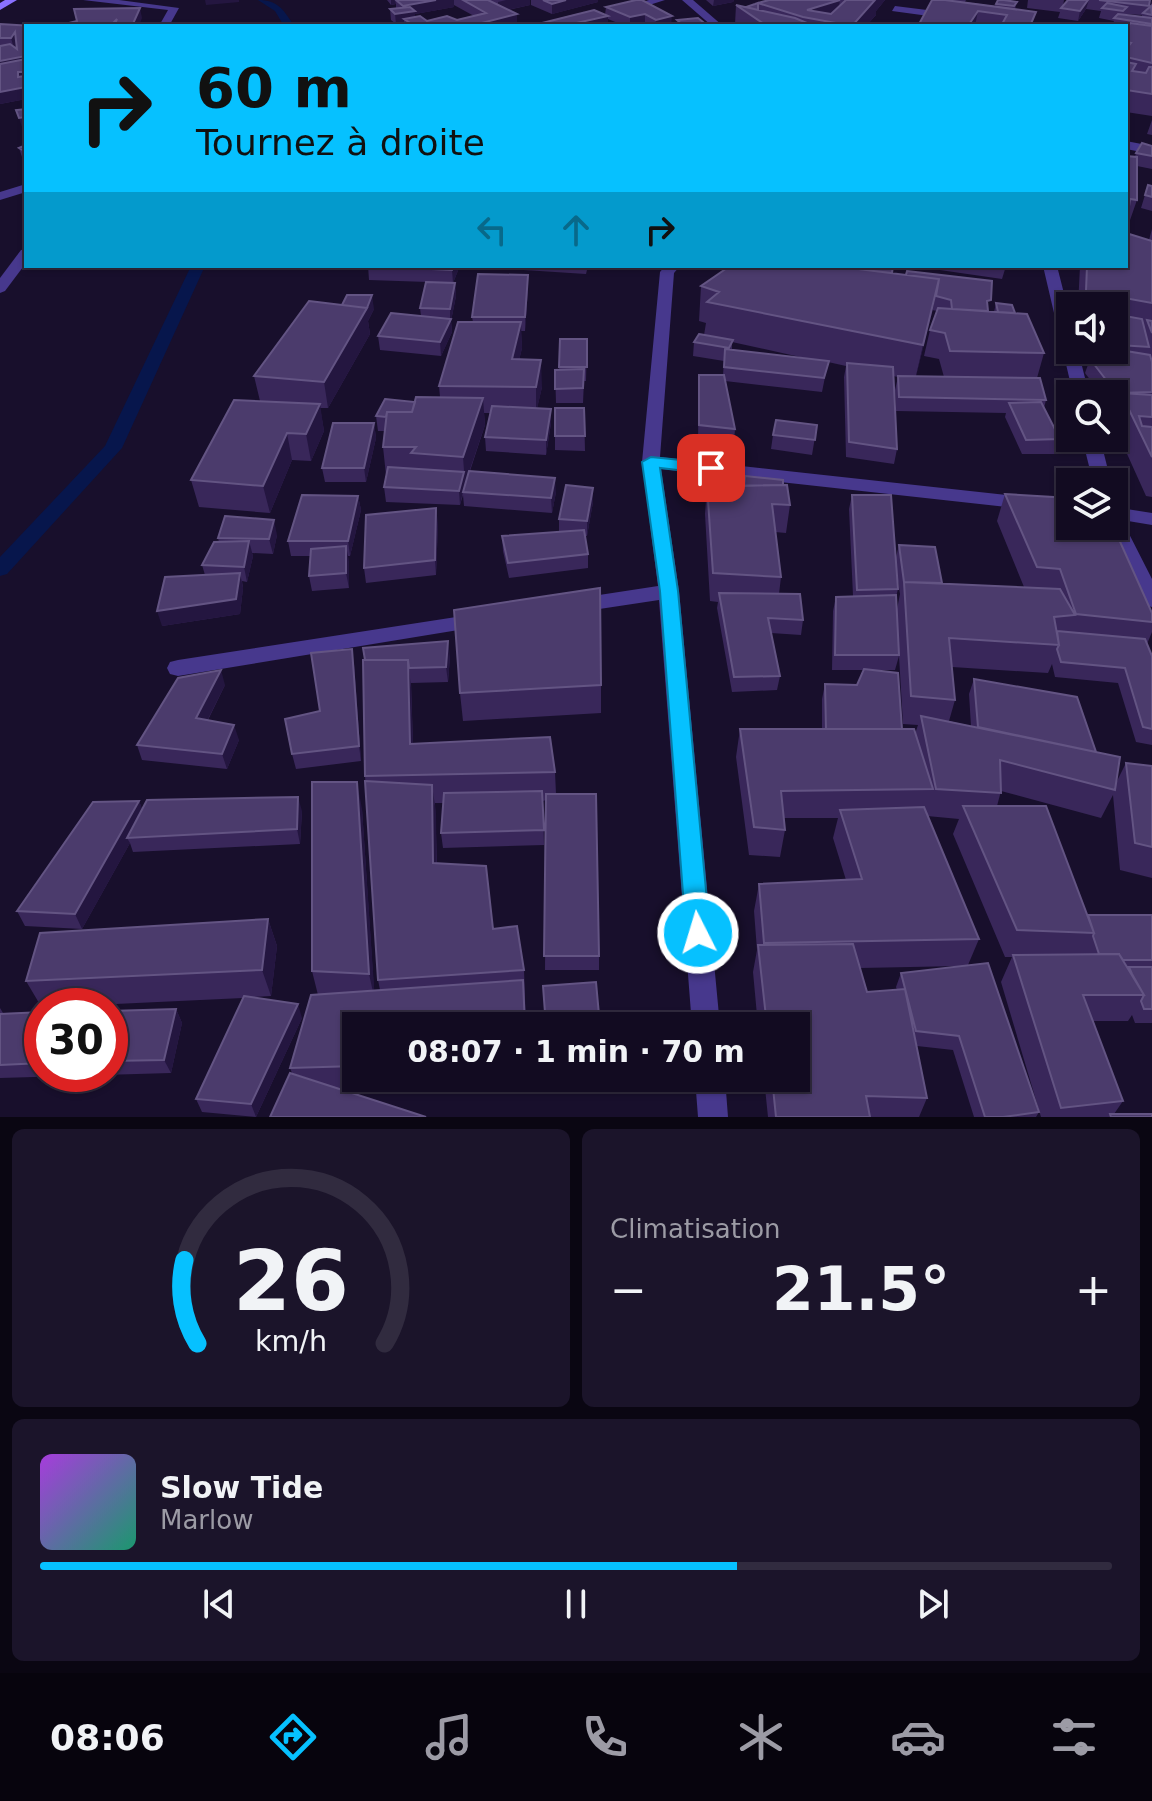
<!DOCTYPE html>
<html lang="fr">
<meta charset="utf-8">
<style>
:root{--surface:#120b21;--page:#1b142a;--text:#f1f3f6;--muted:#9c9ba5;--line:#312b3f;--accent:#06c1ff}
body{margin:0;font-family:"DejaVu Sans",sans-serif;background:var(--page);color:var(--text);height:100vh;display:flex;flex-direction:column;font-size:30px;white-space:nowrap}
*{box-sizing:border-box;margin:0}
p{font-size:26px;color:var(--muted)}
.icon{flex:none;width:44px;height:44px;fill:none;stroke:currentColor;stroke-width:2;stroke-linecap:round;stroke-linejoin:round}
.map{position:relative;height:1117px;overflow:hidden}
.drawer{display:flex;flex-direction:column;gap:12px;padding:12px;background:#0a0612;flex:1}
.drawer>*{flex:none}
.guide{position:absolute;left:24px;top:24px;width:1104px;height:244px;border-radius:0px;box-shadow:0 2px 6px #0004,0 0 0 2px var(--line);background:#06c1ff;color:#111;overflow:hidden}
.controls{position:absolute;left:1056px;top:292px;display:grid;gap:16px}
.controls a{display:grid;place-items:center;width:72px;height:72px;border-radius:0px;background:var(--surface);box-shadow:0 2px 6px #0004,0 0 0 2px var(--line);font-size:40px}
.speed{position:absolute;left:24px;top:988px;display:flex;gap:16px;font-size:40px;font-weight:700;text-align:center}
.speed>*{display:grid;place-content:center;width:104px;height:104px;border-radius:50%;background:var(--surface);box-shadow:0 2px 6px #0004,0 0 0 2px var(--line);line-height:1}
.speed .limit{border:12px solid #d22;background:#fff;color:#111}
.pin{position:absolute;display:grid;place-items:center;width:68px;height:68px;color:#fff;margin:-34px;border-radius:16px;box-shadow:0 4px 12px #0006}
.me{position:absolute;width:88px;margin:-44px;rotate:355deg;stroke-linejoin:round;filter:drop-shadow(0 0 6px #0008)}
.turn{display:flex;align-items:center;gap:28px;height:168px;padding:0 40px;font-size:36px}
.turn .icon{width:104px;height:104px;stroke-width:2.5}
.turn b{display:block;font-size:56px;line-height:68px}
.lanes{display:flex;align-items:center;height:76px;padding:0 40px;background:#0003;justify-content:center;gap:40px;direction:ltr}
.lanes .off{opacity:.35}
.big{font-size:60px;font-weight:800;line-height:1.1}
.drawer .card{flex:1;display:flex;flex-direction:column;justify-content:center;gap:12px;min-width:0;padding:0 28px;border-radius:12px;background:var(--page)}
.drawer .dial{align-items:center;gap:0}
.dial svg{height:208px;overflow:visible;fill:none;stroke:var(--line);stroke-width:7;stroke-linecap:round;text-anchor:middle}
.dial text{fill:var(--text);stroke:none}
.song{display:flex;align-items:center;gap:24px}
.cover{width:96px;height:96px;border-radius:12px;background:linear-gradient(135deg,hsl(280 70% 55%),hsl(160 70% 35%))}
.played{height:8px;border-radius:4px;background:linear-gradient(90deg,var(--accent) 65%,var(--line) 65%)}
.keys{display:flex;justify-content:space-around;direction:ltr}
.heat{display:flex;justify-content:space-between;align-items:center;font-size:44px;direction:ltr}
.drawer .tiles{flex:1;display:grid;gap:12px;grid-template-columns:1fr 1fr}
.card:last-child{grid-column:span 2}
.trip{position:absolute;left:342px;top:1012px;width:468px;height:80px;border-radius:0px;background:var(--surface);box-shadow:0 2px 6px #0004,0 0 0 2px var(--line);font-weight:800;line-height:80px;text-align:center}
.dock{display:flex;height:128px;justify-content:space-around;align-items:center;background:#07040d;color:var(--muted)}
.dock .icon{width:56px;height:56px}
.dock .selected{color:var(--accent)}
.dock b{font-size:36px;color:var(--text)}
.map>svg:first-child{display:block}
</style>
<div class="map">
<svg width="1152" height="1117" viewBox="0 0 1152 1117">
<rect width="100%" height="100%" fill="#180f2c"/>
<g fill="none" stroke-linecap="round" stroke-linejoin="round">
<path fill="#07164c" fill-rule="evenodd" d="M258,0c20,0 26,10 36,26h-10l-9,-15z
M191,266h14l-83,182 -115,126 -7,2v-19l105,-111z"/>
<path fill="#47388d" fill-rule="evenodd" d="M83,0h36l60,8 -10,18h-10l9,-16z
M649,0h16l-41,13 -5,-3z
M682,0h11l30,26h-11z
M895,6l56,7 5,3 -5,3 -59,-8z
M1126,141l26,5v8l-26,-5z
M26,184v8l-26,8v-8z
M26,249v14l-21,28 -5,2v-15l21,-28z
M665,266h15l-6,7 -14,184 410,45v12l-409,-45 18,122 41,435h-28l-33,-426 -86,13 -7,-2 -3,-5 3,-5 7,-2 85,-13 -16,-124 18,-190z
M1043,266h14l13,51v33h8l11,44h-16z
M1082,438h18l11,44h-18z
M1114,507l38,6v12l-30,-5 30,59v28l-7,-2 -3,-5 -36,-74h8z
M482,613l7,2 4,5 -4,5 -311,51 -8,-2 -3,-6 3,-6 8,-2z
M695,1078h30l3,39h-30z"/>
<path fill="#8971ff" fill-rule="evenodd" d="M5,0h12l-17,10v-7z"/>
</g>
<path fill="#39275a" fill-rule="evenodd" d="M387,0h143v5l-22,5 9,4v11l-5,1h-107l-1,-3 -8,1 -5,-4 -1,-11h6v-5l-5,1zM454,5l20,11 -17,4 -30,1 -12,-4v-3l39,-7z
M531,0h67v2l-46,12 -21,-9z
M636,0l35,26h-23l-3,-2 -7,2h-13l-17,-7v7h-74l71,-11 1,-8z
M706,0h28l-1,2 -20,4z
M767,0h118l-9,11v4l-10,11h-129l-2,-2 1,-19 10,2z
M932,0h34l-1,2 30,4 1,-2 21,-2 -2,7 17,17h-114z
M1028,0h36l-1,6 4,-6h83l-2,9 3,-3 1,-6v116l-26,-4v-86h-14l2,-5 -15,-3 2,-7 -15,-2 -8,12 -20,-3 2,-6 -33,-4zM1125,14l17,1v2l-17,-2z
M0,24l26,2v73l-26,5z
M1152,120v15l-5,-1z
M26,145v17l-3,-2 -4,-12z
M1152,146v23l-15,-3v34l-8,23h-3v-67l9,1 1,-4z
M1148,185l4,1v25l-11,-3z
M1152,229v268l-6,-1 -32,-71v-13l1,-4h-1v-14h-13l-16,-21 5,-14 27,1v-1h-3l-3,-9h3v-44h-36l2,-40h46l23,-26z
M368,266l91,2 -6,15h2l1,13 -5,25 1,11 -11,24 -61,-6 -2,-14 43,-20 -1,-8 8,-26 -59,-2z
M476,266h112l-2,8 -110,-7z
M865,266h28l-1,7 96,38 6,1 2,-9 19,10 29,40 -7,25 9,22 -2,8 16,31 -5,15h-33l-17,-37 1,-4 -110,-2 -1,-21 3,-13 -5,-1 4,73 -3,15 -48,-7 -2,-80 2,-11 -18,-4 -6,30 -97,-11 10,48 -1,14 -36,-3 1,-65h24l1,-14 -31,-5 1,-14 10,-7 2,-12 -7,-2 2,-35 159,-17 4,1zM932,310l5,1 -7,19 -6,26 15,3 5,18 -28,-1zM732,342l77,17 -77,-9z
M912,266h94l-4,13z
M528,288l-3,43h-4l1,17 -3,12 23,27 -5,21 14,1v14l-5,32 -60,-4 -1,-14 5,-24h-6l1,12 -15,46 86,21 -4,21 -88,-7 -1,-11 -3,10 -74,-3 -2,-15 2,-12 -3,-28 2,-16h-7l-2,-15 39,-14 25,-5 -1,-11 34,-64 -1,-5z
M374,309l-6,12 2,13 -42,74h-8l4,23 -13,30 -19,-1 -22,53 -71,-6 -8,-27 69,-79 -6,-25z
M560,339h27l-1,42h-2l-1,22h-27l-1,-33h4z
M555,408h29l1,43 -30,-1z
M374,423l2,15 -10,44h-41l-3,-14z
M817,425l-5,30 -41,-6 2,-14z
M783,485l7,20 -4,28 -11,-1 6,45 -2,17 24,26 -2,15 -30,-2 9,43 -3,14 -45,2 -15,-84 1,-6 -8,-1 -5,-87 2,-28z
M1005,494l147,119v19l-5,12 5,12v89l-16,-3 -18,-59 -63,-6 -3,-13 -4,9 -96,-6 3,33 -6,21 22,5 -2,-32 5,-15 122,73 20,31 10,-20 26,3v112l-32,-8 -7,-75 -12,23 -100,-27 -4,15 91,109h64v108h-17l-3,-8 -4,6h-35l30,80 -9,13 38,3h-111l-40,-135 11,-25h-7l-52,-123 6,-15 -32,-3 52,123 -11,26 71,147 -3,5h-62l-21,-67 -36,-4 10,52 -8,19h-151l-4,-39h32v-52h-38l-5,-54 4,-22 -3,-39 5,-27 87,-4 -13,-42 5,-20h-54l1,12 -5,27 -31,-2 -13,-98 4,-28h82v-30l3,-15 32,1 7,-15h-32l1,-59 3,-14 17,-1 -4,-87 3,-14 44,62 3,-12 43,39 82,3 -27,-66zM896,568l4,26 -3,15 -1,-12 2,-8zM899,656l4,68 15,1 -3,9 -13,-5 -31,-59h24zM961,966l-60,7 -5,14 1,3 -30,2 -7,-24z
M358,496l3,14 -11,46h-2l1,32 -37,3 -3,-15 1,-20h-19l-3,-15z
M593,502l-6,34h-2l3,18v14l-79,10 -6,-27 -1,-15 57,-4v-13z
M438,523l-2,52 -70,8 -2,-15z
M277,535l-4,19 -21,-1 1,3 -6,26 -5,-1 1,7 -3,26 -78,12 43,-51 -3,-10 17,-23 -1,-4z
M450,656l-2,26 -37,1 2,61 142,28 1,22 43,162v14h-54l1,-170 -3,1 1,44 -101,3 -2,-15 2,-30h-8l2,60 56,66 31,41 2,56h-170v52h171l1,11 -179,3 -57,-19 -2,-5 28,-73 -6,-24 50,-162 12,182 6,-1 -2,-10 -13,-204 -2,-116z
M354,664l7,97 -65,8 -4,-15 28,-43z
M225,685l-17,35 31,20 -12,29 -85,-9 -5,-15z
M601,685v28l-138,8 -3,-28z
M139,801l3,8 160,2 -2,33 -167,8 -3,-9 -48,86 -57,-3 -8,-15z
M268,919l9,27 -6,50 -17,1 48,21 -46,99 -54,-5 -6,-13 47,-101 -170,8h-31v2l-16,-27z
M0,1008l3,5 39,-1v62h68v-63l66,-2 6,14 -11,50 -171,5z"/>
<path fill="#241640" d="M205,0h34v2l-33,3z
M391,0h4l1,4 -5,1z
M436,0h18v7l-39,7 1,7 -12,-2v4l-8,1 -1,-10 9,-1 -1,-7z
M506,0h24v5l-32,7v-10z
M566,0h32v2l-46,12v-10z
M714,0h20l-1,2 -20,4z
M840,0l-3,19 -30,-9z
M875,0h10l-9,11v4l-10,11h-14z
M1089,0l-3,9 -8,12 2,-10z
M140,8l2,10 -3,8h-7z
M978,11l-3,15 -5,-3z
M517,14v11l-5,1h-42z
M645,14v10l-15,2v-9z
M608,16v10h-45z
M672,16l-1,10h-16l1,-6z
M15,32l3,11 -4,6 -3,-11z
M26,56v12l-26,5v-12z
M18,72h8v24l-3,-6 3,9 -26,5v-12l18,-15z
M26,117v12l-3,1 -4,-12z
M454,266h5v2l-6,15 -1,-13z
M528,275v13l-3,43v-14z
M939,279l-7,34 -17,67 8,-35z
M455,283l1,13 -5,25 1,11 -11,24 -1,-14 10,-22v-11z
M372,295l2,14 -6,12 2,13 -42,74 -4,-26z
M521,322l1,26 -9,38 -1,-27z
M541,360l1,27 -6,27v-27z
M483,398l2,27 -20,59 -2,-27z
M320,404l4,27 -13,30 -5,-27z
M551,409v14l-5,32v-15z
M374,423l2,15 -10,44 -2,-14z
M287,433l5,27 -22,53 -7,-27z
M464,472l1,14 -2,6 -3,13 -1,-14z
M555,478l1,14 -4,21 -1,-15z
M593,488v14l-6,34v-15z
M358,496l3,14 -11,46 -2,-15z
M436,508l2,15 -2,52 -1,-15z
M274,520l3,15 -4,19 -4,-15z
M249,541l4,15 -6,26 -3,-15z
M346,546l3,15v27l-3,-15z
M240,573l3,15 -3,26 -78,12 -5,-15z
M448,641l2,15 -2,26 -2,-15z
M352,649l2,15 7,97 -2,-15z
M408,660l3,28 3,84 -4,-28z
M221,670l4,15 -24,48 -5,-15z
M234,725l5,15 -12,29 -5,-15z
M357,782l5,27 13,192 -6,-27z
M432,785l4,28 1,77 -4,-27z
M298,797l4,14 -2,33 -3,-15z
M139,801l6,15 -18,22 3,5 -48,86 -7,-15z
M268,919l9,27 -6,50 -9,-26z
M298,1004l4,14 -46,99 -5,-13z
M176,1009l6,14 -11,50 -7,-13z"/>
<path fill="#4b3b6c" stroke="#635483" stroke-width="2" d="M396,0h40l-33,6z
M463,0h25l29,14 -47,12h-55l-11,-7 16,-3 7,5 20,-5 10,4 29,-7z
M543,0h23l-14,4z
M636,0h6l30,16 -16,4 -11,-6 -15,3 -24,-10z
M769,0h71l-33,10 24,4 15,-14h29l-23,26 -49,-9 -45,-14z
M932,0h13l91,12 -6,14h-29l6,-11 -29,-4 -8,12 22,3h-74z
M998,0h6l13,2 -3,4 -18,-2z
M1068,0h20l-8,11 -19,-3z
M1099,0h51l-1,6z
M758,3v7l-12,-3z
M1107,3l20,4 -4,4 -21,-3z
M736,5l59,13 19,8h-47z
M1151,6l1,9 -9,-2z
M410,7l5,4 -20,3 -5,-5z
M140,8l-8,18h-18l3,-7 -4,4 -20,3h-23l-1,-3 8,-2 -3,-12z
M594,10l14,6 -45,10 -29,-1z
M1118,14l34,4v6l-38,-6z
M698,18l10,8h-24l-7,-6z
M1130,23l22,3v37l-26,-6v-8l5,-6 -5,-1v-9z
M0,24l33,2h-7v30l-26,5v-15l10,-2 7,5 -2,-17 -4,6h-11z
M26,59v13h-8v5l6,-1 2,2v9l-26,5v-28z
M1126,62l10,2 -4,7 14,2 3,-6h3v27l-26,-4z
M26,109v8l-7,1 -3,-8z
M1142,143l10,3v10l-16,-3z
M26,145v7l-7,-4z
M1126,156l11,1v43l-7,-1 -2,15h-2z
M1148,185l4,1v11l-7,-2z
M1126,233l26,8v62l-66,-12 1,-25h39z
M368,266h86l-2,4z
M730,266h104l105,13 -16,66 -216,-43 12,-10 -18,-6z
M834,266h26l-1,3z
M866,266h27l-1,7 -27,-3z
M907,271l85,10 -1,19 -4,1 1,10 -36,-2 -1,-9 -15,-4 3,-17 -33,-4z
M478,274l50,1 -3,42h-53z
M426,282l29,1 -5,26 -30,-1z
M347,295h25l-5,13 -25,-3z
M309,301l58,7 -43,74 -70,-6z
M996,303l16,2 3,8 -17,-1z
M938,308l89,6 17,39 -94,-2 -5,-18 -15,-3z
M391,313l60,6 -11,23 -62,-6z
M1114,314l28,5 7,28 -30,-2 -5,-15z
M1147,320l5,1v12z
M458,322h63l-9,37 29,1 -5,27 -97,-1z
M699,334l34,6 -4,8 -35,-6z
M560,339h27v28h-28z
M725,349l104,12 -5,17 -100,-11z
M1120,350l30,5 2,7v30l-31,1 1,1h-5l-27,-35 33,2z
M847,363l46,4 4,82 -48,-7z
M584,369l-1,19 -28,1v-19z
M699,375h25l11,54 -36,-4z
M898,376l142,2 6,22 -147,-3z
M1121,393l31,2v22l-13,-1 3,10 10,1v30z
M416,397l67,1 -20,59 -52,-4 5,-6h-33l4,-35h25z
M385,399l30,3 -3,10h-25l-1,5 -10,-1z
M234,400l86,4 -14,30 -19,-1 -24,53 -72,-6z
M1041,402l19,37 -34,1 -17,-37z
M492,406l59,3 -5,31 -61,-3z
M555,408h29l1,28h-30z
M776,420l41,5 -2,15 -42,-5z
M333,423h41l-10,45h-42z
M388,467l76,5 -5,19 -75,-4z
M469,471l86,7 -4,20 -88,-6z
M745,476l38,4v5l-39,1z
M566,485l27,3 -6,33 -28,-2z
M787,485l3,20 -18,-1 9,73 -68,-4 -6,-87z
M1005,494l65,4v28h43l39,87v9l-76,-8 -16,-45 -23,-2z
M302,495l56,1 -10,45h-60z
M852,495h39l7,94 -41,1z
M436,508l-1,52 -71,8 2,-53z
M225,516l49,4 -5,19 -51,-1z
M584,530l4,24 -80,9 -6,-27z
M249,541l-5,26 -42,-2 12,-23z
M899,545l36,2 7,36 -38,-1z
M346,546v27l-37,3 2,-27z
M240,573l-4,26 -79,12 8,-34z
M904,582l156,7 15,26 -21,2 5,28 -110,-7 6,62 -44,-4z
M600,588l1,97 -141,8 -6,-83z
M719,593l81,1 3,26 -35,-2 12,58 -46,1z
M896,595l3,60h-64l1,-58z
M1057,631l88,8 7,17v73l-9,-2 -18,-59 -64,-6 -4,-13 2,-4z
M448,641l-2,26 -37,1 -1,-8h-43l-2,-12z
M352,649l7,97 -67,8 -7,-35 35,-8 -9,-58z
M363,660h45l2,84 140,-7 5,35 -190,4z
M864,669l34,4 4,56h-76l-1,-45 32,1z
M221,670l-25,48 38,7 -12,29 -85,-9 41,-67z
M974,679l103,18 19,55 -118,-25z
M921,716l199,41 -5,33 -115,-30 1,33 -65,-4z
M740,729h174l19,60 -152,2 4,39 -31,-3z
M1126,763l26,3v81l-17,-4z
M365,781l67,4 1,78 53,3 7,63 24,-3 7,44 -146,10z
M312,782h45l12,192 -57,-3z
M542,791l2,39 -103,3 3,-40z
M546,794h50l3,162h-55z
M298,797l-1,32 -170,9 20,-38z
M139,801l-64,113 -58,-3 76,-109z
M963,806h83l48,127 -77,-3z
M924,807l55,132 -215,4 -5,-59 103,-5 -22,-69z
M1088,915h64v45h-29l-4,-6h-20l-6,-18 1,-3z
M268,919l-6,51 -236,11 14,-48z
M853,944l14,48 38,-3 22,109 -61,-2 4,21h-94l-4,-39h24v-52h-29l-9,-81z
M1119,954l25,41h-61l40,106 -62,7 -48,-153z
M988,963l51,149 -36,5h-18l-26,-81 -43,-5 -15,-58z
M1129,967h23v42h-8l-3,-8 3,-6 -12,-21z
M523,980l2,46h-169v40l-66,2 21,-73z
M596,982l4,44h-54l-3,-40z
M244,996l54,8 -47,100 -55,-5z
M176,1009l-12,51 -54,1v-50z
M42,1012v51l-42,2v-51z
M290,1073l136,44h-156z
M1110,1114h42v3h-41z"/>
<path fill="#06c1ff" stroke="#047da6" stroke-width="2" d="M651,457l60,6 8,5 -8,6 -51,-6 18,123 32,342 -4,7 -8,4 -9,-4 -3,-7 -26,-342 -18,-129z"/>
</svg>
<div class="controls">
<a><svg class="icon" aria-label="sound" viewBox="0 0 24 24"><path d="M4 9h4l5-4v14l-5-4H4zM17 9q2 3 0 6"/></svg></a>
<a><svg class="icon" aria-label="search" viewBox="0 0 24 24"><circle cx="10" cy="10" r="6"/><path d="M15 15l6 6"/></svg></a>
<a><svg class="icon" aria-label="layers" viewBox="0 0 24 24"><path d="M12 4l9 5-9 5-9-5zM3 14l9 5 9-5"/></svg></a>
</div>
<div class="speed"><div class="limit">30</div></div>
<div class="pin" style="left:711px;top:468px;background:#d93025"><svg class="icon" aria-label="arrive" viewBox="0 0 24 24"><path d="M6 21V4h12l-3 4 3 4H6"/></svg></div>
<svg class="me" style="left:698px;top:933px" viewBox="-20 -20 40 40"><circle r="17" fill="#06c1ff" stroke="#fff" stroke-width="3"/><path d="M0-11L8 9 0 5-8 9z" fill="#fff"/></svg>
<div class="trip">08:07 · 1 min · 70 m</div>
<div class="guide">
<div class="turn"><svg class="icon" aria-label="right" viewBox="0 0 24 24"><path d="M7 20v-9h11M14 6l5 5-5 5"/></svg><div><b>60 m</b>Tournez à droite</div></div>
<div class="lanes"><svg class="icon off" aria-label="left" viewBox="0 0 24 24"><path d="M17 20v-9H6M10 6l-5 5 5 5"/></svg><svg class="icon off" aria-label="ahead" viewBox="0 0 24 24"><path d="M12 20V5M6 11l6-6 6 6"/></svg><svg class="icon" aria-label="right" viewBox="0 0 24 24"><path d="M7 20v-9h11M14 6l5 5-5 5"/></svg></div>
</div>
</div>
<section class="drawer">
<div class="tiles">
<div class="card dial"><svg viewBox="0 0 100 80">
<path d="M14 69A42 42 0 1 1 86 69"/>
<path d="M14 69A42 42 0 0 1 9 37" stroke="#06c1ff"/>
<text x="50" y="56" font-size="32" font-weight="700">26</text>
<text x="50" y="72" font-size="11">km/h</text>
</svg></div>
<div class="card"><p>Climatisation</p>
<div class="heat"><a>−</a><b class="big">21.5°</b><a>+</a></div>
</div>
<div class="card">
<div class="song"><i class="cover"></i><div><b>Slow Tide</b><p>Marlow</p></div></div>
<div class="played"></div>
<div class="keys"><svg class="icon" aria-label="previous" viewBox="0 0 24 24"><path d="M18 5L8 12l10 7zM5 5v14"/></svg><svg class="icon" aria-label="pause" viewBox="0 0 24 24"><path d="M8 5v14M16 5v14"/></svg><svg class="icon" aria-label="next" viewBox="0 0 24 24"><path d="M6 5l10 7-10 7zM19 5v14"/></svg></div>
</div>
</div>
</section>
<nav class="dock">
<b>08:06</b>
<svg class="icon selected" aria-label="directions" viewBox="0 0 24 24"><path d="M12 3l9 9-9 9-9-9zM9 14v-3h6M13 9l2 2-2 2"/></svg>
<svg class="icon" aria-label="music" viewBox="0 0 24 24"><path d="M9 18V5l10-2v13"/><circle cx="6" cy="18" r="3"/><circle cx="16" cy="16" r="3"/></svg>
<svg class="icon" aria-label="phone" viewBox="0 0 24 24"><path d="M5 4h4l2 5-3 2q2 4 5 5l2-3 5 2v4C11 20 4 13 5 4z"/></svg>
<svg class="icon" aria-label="climate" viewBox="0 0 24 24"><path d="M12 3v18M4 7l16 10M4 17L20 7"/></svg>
<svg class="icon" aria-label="car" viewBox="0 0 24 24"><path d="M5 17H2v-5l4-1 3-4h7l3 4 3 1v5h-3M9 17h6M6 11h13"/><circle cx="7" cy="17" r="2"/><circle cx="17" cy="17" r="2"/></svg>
<svg class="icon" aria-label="filters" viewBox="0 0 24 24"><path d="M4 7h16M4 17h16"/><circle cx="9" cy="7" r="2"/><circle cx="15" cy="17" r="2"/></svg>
</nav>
